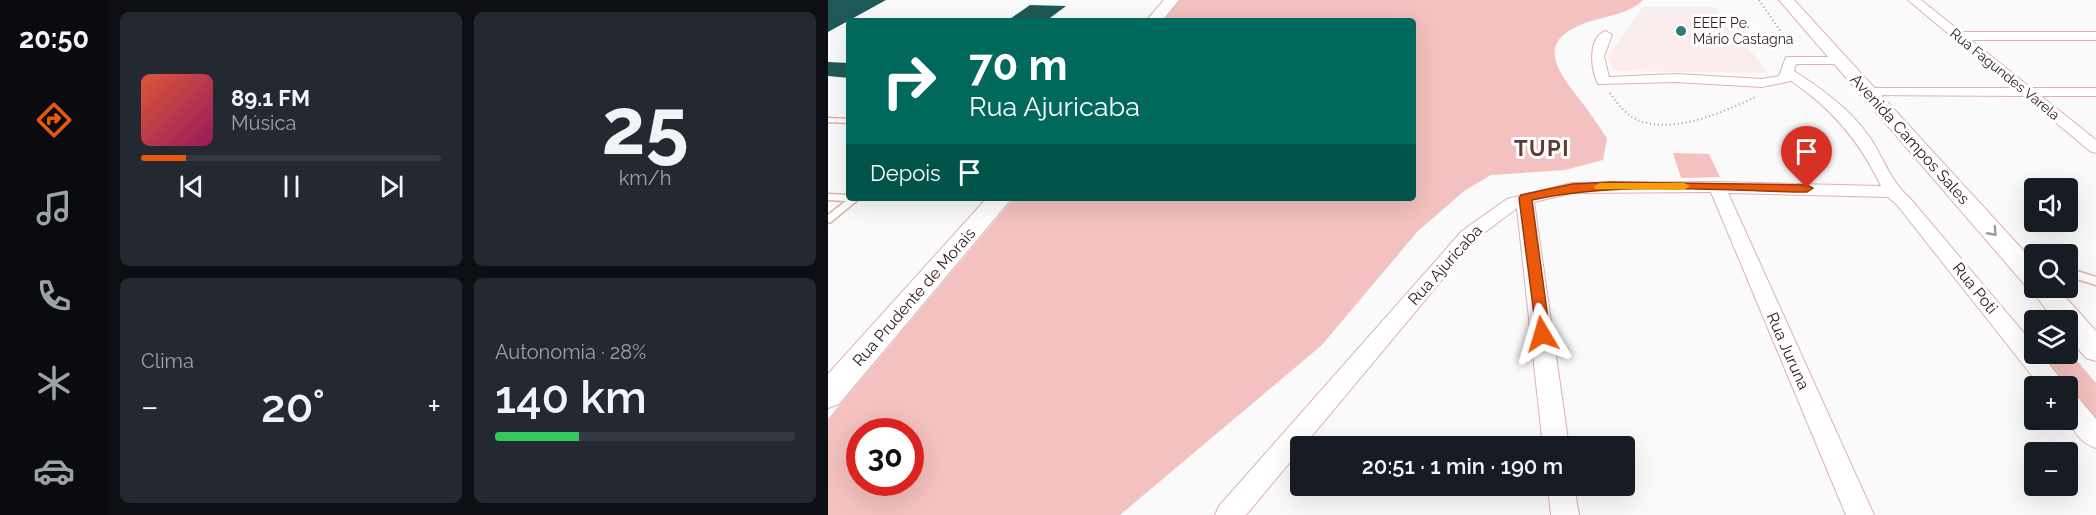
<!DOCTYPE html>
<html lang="pt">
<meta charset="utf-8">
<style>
:root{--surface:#171b24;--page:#242831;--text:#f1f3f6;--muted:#9ea1a6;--line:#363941;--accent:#ea580c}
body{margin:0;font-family:Raleway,sans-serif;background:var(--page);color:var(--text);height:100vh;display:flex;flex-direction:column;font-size:22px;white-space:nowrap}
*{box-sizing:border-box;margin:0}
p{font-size:20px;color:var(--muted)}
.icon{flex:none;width:33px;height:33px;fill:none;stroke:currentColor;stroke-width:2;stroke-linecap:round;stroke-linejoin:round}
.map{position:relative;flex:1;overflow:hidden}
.side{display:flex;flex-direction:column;gap:12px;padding:12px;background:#0d0f14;width:720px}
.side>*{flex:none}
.hud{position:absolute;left:18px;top:18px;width:570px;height:183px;border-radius:6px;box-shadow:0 6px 24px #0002;background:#00695c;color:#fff;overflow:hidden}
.fabs{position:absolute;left:1196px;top:178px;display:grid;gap:12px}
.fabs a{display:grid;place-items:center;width:54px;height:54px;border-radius:6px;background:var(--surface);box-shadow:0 6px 24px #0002;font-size:30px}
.speed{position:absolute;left:18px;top:418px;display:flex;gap:12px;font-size:30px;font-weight:700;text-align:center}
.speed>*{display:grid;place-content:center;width:78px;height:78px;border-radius:50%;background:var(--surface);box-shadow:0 6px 24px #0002;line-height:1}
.speed .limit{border:9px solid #d22;background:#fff;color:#111}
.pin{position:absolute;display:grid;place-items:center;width:51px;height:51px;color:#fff;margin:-62px -26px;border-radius:50% 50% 50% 0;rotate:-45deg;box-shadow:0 0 6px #0007}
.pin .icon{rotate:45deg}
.me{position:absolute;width:66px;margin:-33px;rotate:353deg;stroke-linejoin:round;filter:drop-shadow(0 0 4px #0008)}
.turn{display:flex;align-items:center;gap:21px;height:126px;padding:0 24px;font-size:27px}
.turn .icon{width:78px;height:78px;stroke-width:2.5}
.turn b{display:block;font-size:42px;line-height:51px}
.then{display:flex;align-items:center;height:57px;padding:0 24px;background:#0003;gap:12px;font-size:22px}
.big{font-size:45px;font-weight:600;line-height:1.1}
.side .tile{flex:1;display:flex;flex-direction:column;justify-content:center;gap:9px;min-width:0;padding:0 21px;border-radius:9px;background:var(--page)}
.side .dial{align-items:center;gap:0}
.dial b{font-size:78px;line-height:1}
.song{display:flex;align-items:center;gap:18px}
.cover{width:72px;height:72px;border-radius:9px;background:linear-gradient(135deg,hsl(10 70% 55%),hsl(330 70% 35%))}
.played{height:6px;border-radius:3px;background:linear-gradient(90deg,var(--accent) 15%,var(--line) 15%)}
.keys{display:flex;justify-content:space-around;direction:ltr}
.heat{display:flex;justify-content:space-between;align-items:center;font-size:33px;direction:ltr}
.charge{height:9px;border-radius:4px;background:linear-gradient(90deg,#34c759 28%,var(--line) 0)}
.side .tiles{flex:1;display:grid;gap:12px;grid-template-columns:repeat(2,1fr)}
.trip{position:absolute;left:462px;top:436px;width:345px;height:60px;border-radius:6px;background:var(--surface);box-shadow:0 6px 24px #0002;font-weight:600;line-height:60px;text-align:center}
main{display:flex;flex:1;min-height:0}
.menu{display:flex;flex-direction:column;width:108px;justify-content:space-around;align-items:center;background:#090b0e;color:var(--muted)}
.menu .icon{width:42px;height:42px}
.menu .selected{color:var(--accent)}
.menu b{font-size:27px;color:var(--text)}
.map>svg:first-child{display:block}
</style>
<main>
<nav class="menu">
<b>20:50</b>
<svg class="icon selected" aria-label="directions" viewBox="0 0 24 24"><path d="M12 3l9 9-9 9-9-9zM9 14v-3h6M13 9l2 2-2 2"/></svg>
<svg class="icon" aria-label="music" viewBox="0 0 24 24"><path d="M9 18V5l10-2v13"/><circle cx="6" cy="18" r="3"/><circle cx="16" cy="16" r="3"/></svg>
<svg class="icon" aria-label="phone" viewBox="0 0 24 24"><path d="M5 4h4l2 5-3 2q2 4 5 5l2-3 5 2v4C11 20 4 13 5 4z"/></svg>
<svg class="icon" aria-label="climate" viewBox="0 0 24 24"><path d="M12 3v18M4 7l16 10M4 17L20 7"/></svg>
<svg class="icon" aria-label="car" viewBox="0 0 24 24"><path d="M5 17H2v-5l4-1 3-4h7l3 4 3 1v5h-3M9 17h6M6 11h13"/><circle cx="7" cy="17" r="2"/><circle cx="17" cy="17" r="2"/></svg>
</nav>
<section class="side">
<div class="tiles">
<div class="tile">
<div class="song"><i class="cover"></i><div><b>89.1 FM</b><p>Música</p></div></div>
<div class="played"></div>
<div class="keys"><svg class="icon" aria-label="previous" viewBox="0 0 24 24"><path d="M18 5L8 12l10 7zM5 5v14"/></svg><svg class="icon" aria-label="pause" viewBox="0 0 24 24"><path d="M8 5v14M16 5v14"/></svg><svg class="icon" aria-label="next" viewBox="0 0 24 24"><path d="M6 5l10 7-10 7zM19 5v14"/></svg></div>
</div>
<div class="tile dial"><b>25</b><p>km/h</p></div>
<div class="tile"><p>Clima</p>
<div class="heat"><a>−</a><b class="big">20°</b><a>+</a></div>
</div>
<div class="tile"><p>Autonomia · 28%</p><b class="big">140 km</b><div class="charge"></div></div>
</div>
</section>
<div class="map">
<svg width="1268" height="515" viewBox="0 0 1268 515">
<rect width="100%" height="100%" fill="#fafafa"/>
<path fill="#f9eeed" d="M815,7h73l52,66 -155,-2 -5,-15z"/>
<path fill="#f3c1bf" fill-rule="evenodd" d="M352,0h463c-14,14 -36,16 -55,22 -53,18 -33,47 -7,79 9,12 18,25 26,38l-4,21 -38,10 -74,5 -27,16 -47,41 -95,113 -202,170h-292v-96l186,-221h399v-177h-251zM32,432h50v51h-50z
M845,153l36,1 11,23 -39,1z
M1239,349l29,34v39l-56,-68h27z"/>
<path fill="#1f5a58" d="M0,0h58l-58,32z
M202,5l36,1 -20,15h-39z
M0,62l21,1v15l-21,-2z"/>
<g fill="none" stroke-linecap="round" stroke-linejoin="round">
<defs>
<path id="service" d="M0,118l21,1v4l-21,-1z
M0,194l21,1v3h11l-29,24 -3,1v-8l18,-14 -18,-1z
M1239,268l29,9v8l-29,-9z"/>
<path id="minor" d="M1080,0h13l40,32h135v8h-125l60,48h65v8h-55l55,44v13l-6,-2 -66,-55 -161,-1 -2,-3 7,-4h145z
M778,31l6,4 -8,21 5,21 67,-3 86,5 17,-3 7,-19h58l2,3 -7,4h-43l-2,7c30,19 57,39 77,68 12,19 21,44 38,58l125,148v9h7l26,33h-26l-144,-182 -9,-8 -160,-4 146,322h-28l-135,-323 -139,1 -38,9 35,245h-26l-26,-239 -41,31 -230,276h-31l4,-9 243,-275 45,-32 65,-16 145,-1 164,4c-21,-44 -49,-78 -90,-105l-29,6 -86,-5 -78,2c-7,-14 -11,-47 8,-53z
M1239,391l8,3 21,25v29c-26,-9 -29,-33 -29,-57z
M720,486h26l5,29h-28z"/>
<path id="tertiary" d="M336,0h15l-17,21h-16z
M951,0h15l240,262v26h23l39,43v30l-10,-3 -19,-22v-15h-12l-26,-34 -4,-2z
M159,198h25l-173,206 -11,4v-34z"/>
</defs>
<use href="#service" stroke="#dcb2b0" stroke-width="3"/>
<use href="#minor" stroke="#dcb2b0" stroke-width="2"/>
<use href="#tertiary" stroke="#dcb2b0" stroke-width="2"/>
<path stroke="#a29b9b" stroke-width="2" stroke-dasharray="1 3" stroke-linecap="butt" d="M931,0l33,48
M782,93c6,9 13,18 22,24 34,21 93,-5 125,-21"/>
<use href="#service" fill="#fff" fill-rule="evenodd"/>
<use href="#minor" fill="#fff" fill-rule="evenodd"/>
<use href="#tertiary" fill="#fff" fill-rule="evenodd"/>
</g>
<defs><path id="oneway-chevron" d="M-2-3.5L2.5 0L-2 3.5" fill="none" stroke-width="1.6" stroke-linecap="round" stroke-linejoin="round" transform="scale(1.5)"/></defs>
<use stroke="#a29b9b" href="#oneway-chevron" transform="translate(1165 232) rotate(48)"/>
<path fill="#ea580c" stroke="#983908" stroke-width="1.5" d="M782,182l197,3 6,3 -6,4c-91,-1 -186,-11 -275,8l18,134 -3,4h-10l-18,-140 2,-3 51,-11z"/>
<path fill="#f59e0b" d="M772,183h84l6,3 -6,4 -89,-1 -1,-3z"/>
<circle fill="#307976" stroke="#fff" stroke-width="2" cx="853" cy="31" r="6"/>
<g text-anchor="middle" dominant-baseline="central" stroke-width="6" stroke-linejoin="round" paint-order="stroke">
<g font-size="14" fill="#312121" stroke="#fff" text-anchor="start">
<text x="865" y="23">EEEF Pe.<tspan x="865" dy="16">Mário Castagna</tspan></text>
</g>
<g font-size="14" fill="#312121" stroke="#fff">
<text transform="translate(1177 74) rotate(39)">Rua Fagundes Varela</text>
</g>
<g font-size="16" fill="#312121" stroke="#fff">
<text transform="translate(1082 139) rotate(48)">Avenida Campos Sales</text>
<text transform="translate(617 265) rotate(-48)">Rua Ajuricaba</text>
<text transform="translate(1147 288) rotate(51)">Rua Poti</text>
<text transform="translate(86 297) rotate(-49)">Rua Prudente de Morais</text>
<text transform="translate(960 351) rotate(66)">Rua Juruna</text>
</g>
<g font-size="22" font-weight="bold" letter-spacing="1.5" fill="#5e3b3a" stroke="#fff">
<text x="714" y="148">TUPI</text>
</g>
</g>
</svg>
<div class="fabs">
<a><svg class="icon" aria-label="sound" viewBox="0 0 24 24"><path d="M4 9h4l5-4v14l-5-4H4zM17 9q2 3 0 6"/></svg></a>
<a><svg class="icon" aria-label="search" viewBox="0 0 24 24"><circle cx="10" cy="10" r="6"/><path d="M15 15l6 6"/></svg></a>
<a><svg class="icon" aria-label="layers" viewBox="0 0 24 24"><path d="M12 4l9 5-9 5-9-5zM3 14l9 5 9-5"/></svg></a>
<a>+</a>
<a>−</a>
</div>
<div class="speed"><div class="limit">30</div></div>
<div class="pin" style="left:979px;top:188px;background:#d93025"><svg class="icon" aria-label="arrive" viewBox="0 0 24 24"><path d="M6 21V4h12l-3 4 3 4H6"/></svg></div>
<svg class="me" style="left:714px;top:334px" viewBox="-20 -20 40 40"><path d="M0-17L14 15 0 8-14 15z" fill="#ea580c" stroke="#fff" stroke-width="4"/></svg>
<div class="trip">20:51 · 1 min · 190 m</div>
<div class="hud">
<div class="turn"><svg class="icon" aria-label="right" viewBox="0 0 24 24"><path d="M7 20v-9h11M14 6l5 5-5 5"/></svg><div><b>70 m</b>Rua Ajuricaba</div></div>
<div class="then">Depois<svg class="icon" aria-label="arrive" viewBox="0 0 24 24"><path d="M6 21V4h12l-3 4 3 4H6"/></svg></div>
</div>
</div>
</main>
